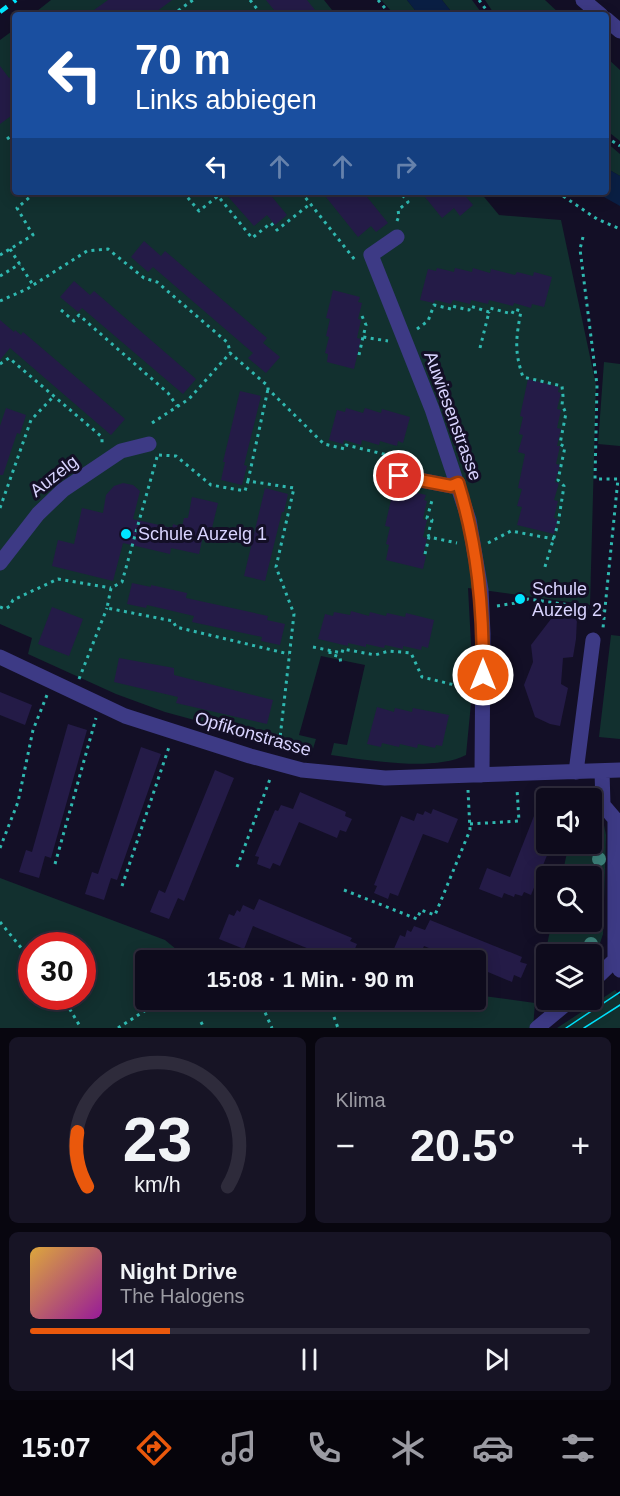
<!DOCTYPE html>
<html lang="de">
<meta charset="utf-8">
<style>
:root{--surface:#0e0b1c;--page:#171425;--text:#f1f3f6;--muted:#9b9ba3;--line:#2e2b3b;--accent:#ea580c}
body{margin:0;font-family:Arial,sans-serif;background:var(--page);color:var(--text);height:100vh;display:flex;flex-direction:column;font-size:22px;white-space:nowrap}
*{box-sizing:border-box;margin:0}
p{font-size:20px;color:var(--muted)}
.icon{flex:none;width:33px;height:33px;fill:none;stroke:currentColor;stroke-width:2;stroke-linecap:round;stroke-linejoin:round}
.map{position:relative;height:1028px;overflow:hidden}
.sheet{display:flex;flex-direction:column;gap:9px;padding:9px;background:#08060f;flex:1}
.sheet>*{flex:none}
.top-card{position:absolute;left:12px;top:12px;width:597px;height:183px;border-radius:6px;box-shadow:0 3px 15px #0003,0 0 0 2px var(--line);background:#1a4fa0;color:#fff;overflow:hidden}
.fabs{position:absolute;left:536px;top:788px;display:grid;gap:12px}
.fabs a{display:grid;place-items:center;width:66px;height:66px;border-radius:6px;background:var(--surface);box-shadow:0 3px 15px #0003,0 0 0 2px var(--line);font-size:30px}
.speed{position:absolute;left:18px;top:932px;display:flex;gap:12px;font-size:30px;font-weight:700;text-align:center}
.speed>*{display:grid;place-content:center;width:78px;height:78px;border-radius:50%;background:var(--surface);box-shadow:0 3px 15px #0003,0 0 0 2px var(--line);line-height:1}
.speed .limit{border:9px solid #d22;background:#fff;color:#111}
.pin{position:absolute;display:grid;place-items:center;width:51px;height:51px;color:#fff;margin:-26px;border:3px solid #fff;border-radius:50%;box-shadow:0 2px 6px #0007}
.me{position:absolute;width:66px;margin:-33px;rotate:0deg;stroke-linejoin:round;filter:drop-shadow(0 0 4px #0008)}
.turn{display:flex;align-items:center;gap:21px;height:126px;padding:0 24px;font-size:27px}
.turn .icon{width:78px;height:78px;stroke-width:2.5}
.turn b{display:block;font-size:42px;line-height:51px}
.lanes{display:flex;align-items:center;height:57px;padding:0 24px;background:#0003;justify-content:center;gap:30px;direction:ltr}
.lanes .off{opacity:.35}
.big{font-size:45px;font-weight:700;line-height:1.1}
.sheet .card{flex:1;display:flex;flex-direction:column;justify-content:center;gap:9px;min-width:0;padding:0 21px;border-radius:9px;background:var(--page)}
.sheet .dial{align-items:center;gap:0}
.dial svg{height:156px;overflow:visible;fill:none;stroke:var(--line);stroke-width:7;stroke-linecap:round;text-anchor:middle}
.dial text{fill:var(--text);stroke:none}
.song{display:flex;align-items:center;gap:18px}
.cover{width:72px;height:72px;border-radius:9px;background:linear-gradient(135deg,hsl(40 70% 55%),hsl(300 70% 35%))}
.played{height:6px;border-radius:3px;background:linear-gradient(90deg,var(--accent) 25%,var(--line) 25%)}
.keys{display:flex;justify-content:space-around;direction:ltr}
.heat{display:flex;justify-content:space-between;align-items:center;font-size:33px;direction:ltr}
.sheet .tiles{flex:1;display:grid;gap:9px;grid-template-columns:1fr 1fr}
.card:last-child{grid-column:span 2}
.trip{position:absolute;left:135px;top:950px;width:351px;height:60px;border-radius:6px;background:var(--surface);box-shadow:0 3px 15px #0003,0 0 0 2px var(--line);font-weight:700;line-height:60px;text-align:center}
.menu{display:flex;height:96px;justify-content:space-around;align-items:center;background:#06040b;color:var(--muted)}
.menu .icon{width:42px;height:42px}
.menu .active{color:var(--accent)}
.menu b{font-size:27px;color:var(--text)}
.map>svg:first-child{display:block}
</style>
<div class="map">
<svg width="620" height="1028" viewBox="0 0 620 1028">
<rect width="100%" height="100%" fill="#130f26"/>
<path fill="#12302f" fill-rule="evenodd" d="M51,0h273l12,15h-304z
M381,0h26l12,15h-24z
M442,0h30l11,15h-29z
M485,0h60l16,15h-66z
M15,29v163h465l19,23 62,5 35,165 -6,220 -122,-17 5,93h-3l-1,11 3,1 -6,62c-33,17 -98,5 -135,0l3,-12 13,2 18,-80 -44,-9 -22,79 17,4 -4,13 -147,-40 -49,-18 -88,-40 4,-16 -32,-14v-584z
M606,57l14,13v71l-14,-11z
M606,142l14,12v22l-14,-8z
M604,362l16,2v82l-22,-2z
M611,635l9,1v103l-21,-2z
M591,818l13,7 2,10 -3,99 -4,12 -8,15v-7h-45l-1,42 -3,-1 -4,-7 14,-67h39v-45h-29l7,-33h22z
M0,878l165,62 23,19 10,1h-52v39h330v-4l59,8 -2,25h-533zM32,945h50v51h-50z
M615,990l5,6v32h-63z"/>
<path fill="#0a1f44" d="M407,0h35l12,15h-35z
M606,168l14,8v30l-25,-14h11z"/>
<path fill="#241b47" d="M108,0h64l-20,15h-65z
M266,0h41l12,15h-41z
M0,66l9,12 6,-4v39l-15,11z
M224,192h44l19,23 -12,10 -8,-10 -13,11z
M322,192h41l25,31 -12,9 -5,-6 -13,11z
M421,192h41l11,13 -13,11 -6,-8 -12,10z
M144,241l17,15 4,-5 102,87 -4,5 17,14 -14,16 -18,-15 5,-5 -100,-86 -5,5 -17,-15z
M437,268l17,4 1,-4 17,4 1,-4 17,5 1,-4 24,6 2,-3 16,4 1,-4 18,5 -8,30 -12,-3 -1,4 -17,-5 -1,3 -24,-6 -1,4 -17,-4 -1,4 -17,-4 -2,4 -16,-4 -1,3 -14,-3 8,-31 8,2z
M74,281l16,14 4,-4 102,88 -13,15 -101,-86 -4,4 -18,-15z
M333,290l27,7 -2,5 4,1 -4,16 3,1 -4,18 4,1 -7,30 -27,-7 1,-8 -3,-1 4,-16 -3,-1 4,-17 -4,-1z
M0,320l14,12 1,-2 6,5 2,-3 102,87 -14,16 -101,-87 -10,12z
M528,379l31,8 -1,5 3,1 -4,16 4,1 -4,18 4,1 -4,17h3l-4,18 4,1 -5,17 4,1 -5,17 4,1 -4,17 4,1 -4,15 -37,-9 5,-18 -5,-1 5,-17 -4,-1 7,-34 -7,-2 5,-17 -4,-1 4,-17 -3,-1z
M240,391l21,5 -17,69 3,1 -5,19 -21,-5 4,-18h-2z
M6,408l20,7 -6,19 -3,-1 -14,42h-3v-49z
M346,408l17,5 2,-5 16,5 1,-4 28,8 -7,26 -5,-2 -1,5 -17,-5 -1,4 -17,-5 -1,5 -17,-5 -1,4 -14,-4 8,-30 8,2z
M123,483l10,2 7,6 -7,28 39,9 1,-4 9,3 2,-9h4l4,-21 26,6 -6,25 -7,-1 -6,27 -28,-6 -1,6 -47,-11 -10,38 -61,-15 6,-26 16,4 8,-36 21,5 3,-18 8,-9z
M394,487l32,8 -2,5 3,1 -4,18 4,1 -4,17 4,1 -4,17 3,1 -3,13 -37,-9 3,-15 -3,-1 4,-17 -5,-1z
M265,488l23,6 -4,18h-2l-17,69 -21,-5z
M132,583l19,4v-2l36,8 -1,5 82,18 -1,4 18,4 -5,21 -19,-4 1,-4 -70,-15 2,-6 -47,-11 -1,3 -19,-4z
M52,607l31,12 -14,37 -31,-12z
M351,611l18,5 1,-4 16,4 1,-3 18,4 1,-4 28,7 -6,28 -6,-2 -1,4 -18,-4v3l-18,-4 -1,3 -18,-4v3l-18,-4v3l-30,-7 7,-25 8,2 1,-4 16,3z
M567,616l10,2 -1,21 -3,18 -10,1 -2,26 7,4 -8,38 -10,-2 -15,-7 -11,-32 9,-23 -2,-17 20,-26z
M119,658l55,10v7l99,25 -6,24 -91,-21 2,-6 -64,-15z
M0,692l32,13 -7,20 -25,-10z
M377,707l17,5 1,-4 17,4 1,-4 36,7 -7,31 -6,-1 -1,3 -17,-4 -1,4 -17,-4 -1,3 -17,-4 -1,4 -14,-3z
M68,724l19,6 -36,128 -6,-2 -6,22 -20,-6 7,-22 6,2z
M141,747l20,7 -44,126 -6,-2 -7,22 -19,-6 7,-22 6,2z
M215,770l19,8 -50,123 -6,-3 -9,21 -19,-7 9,-22 6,3z
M545,788l1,55h6l-21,52 -7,-3 -2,4 -7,-2 -1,3 -10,-4 -2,5 -23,-9 8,-21 23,9z
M300,792l46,20 -1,4 7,3 -6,13 -6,-2 -3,8 -38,-16 -19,44 -7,-3 -3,6 -13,-5 2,-7 -4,-1 20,-46 3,1 3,-6 12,4z
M433,809l25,10 -10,24 -25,-9 -25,62 -8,-3 -2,6 -14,-6 3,-7 -3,-1 27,-69 13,5 3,-8 6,2 2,-4 6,3z
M259,899l93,39 -2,3 7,3 -6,14 -6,-3 -2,5h-7l-83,-34 -9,23 -25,-10 10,-25 5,2 3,-6 3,2 3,-7 11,5z
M430,920l92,37 -2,5 7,2 -6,14 -7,-3 -2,7 -36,-15v-7h-18l-34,-14 -6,14h-29l11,-25 5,2 2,-7 4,2 3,-6 11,4z"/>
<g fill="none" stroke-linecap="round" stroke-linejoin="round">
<path stroke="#2fb8b0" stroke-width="3" stroke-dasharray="3 4.5" stroke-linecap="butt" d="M250,0l12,15
M378,0l13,15
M479,0l11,15
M172,15l21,-15
M606,137l14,9
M7,139l8,-6
M183,192l16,19 19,-15 34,42 19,-15 6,7 33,-26
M301,192l54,68
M557,192l40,27 23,10
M397,221l2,-5 -1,-6 10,-8 -8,-10
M583,237l-3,12 17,136 -2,94h23l-15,149
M10,249l23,36
M0,255l33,-20 -16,-27 13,-11 2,-5
M0,276l20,-12
M0,301l27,-12 60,-38 21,-2 36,29 13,4 71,61 2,10
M61,310l13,11 5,-6 89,78 9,13
M362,316l4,9 -3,12 25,4
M417,329l11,-8 6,-16 17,4 1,-3 17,4 1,-4 19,6 1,-4 22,6 2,-5 7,2c-5,27 -7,40 2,66l39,9 1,10 -1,9 4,8 -6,31 5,3 -7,33 6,6 -6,38 -14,46
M480,348l9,-36
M359,355l4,-18
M0,364l9,-6 93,79v7
M152,423l37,-24 41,-46 38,33v3l56,55 21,5 1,-4 58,14
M159,455l17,1 35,29 34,6 3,-10 46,7 -18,79 18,47 -15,133
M157,457l-35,125 -11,6 -4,20 66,13 3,6 113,27
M248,481l20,-92
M0,508l31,-88 22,-23
M429,537l-1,-3 4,-14 -5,-2 6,-21
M488,543l23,-12 43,8
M425,554l4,-17 28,6
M497,606l25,-4 6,-3 77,11
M0,607l5,2 5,-3 3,-6 45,-21 53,9
M313,647l29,6 1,-4 32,6 14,-4 22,2 11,24 45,11
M330,651v3l10,3 1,8
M79,679l28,-71
M470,824l49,-3 -2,-32
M0,848l18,-46 15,-72 14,-35
M55,864l41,-146
M237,867l33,-88
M122,886l47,-139
M344,890l73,29 4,-9 14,5 35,-85 -2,-40
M0,922l32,39
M62,996l19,32
M259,999l13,29
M334,1017l4,11
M201,1022l3,6
M118,1028l39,-25"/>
<path stroke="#3d3a85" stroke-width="15" d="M583,0l18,15
M606,19l14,12
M397,237l-26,18 61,154 37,111 12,70 2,44 -1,141
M399,476l52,10 7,-3
M0,563l38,-49 25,-24 58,-39 28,-7
M0,657l125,59 125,40 52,14 83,8 235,-8
M602,771l1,34 12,14v139l5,12
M576,772l17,-132
M591,983l29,-28
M537,1028l35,-29"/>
<path stroke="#00e5ff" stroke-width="1.5" d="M566,1028l54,-36
M584,1028l36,-23"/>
<path stroke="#00e5ff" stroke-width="4.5" stroke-dasharray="9 8" stroke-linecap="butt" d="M0,12l16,-12"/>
</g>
<g fill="#3d827b">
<circle cx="599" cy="859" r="7"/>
<circle cx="591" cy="944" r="7"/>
</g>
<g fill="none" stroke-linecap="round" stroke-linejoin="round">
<defs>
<path id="route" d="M399,476l52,10 7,-3c20,64 25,125 25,192"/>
</defs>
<use href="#route" stroke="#983908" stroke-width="15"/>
<use href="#route" stroke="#ea580c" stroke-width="10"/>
</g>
<g fill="#00e5ff" stroke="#130f26" stroke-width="2">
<circle cx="126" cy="534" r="6"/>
<circle cx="520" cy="599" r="6"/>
</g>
<g text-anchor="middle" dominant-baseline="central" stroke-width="6" stroke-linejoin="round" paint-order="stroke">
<g font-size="18" fill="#d9d4ff" stroke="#130f26">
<text transform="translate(453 416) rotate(70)">Auwiesenstrasse</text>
<text transform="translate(54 476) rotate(-38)">Auzelg</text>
<text transform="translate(253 734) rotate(16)">Opfikonstrasse</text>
</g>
<g font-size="18" fill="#d9d4ff" stroke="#130f26" text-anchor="start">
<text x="138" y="534">Schule Auzelg 1</text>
<text x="532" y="589">Schule<tspan x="532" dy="21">Auzelg 2</tspan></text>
</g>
</g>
</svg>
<div class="fabs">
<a><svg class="icon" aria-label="sound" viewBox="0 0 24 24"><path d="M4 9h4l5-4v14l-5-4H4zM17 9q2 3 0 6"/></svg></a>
<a><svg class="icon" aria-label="search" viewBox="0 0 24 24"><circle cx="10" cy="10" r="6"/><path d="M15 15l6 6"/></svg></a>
<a><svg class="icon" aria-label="layers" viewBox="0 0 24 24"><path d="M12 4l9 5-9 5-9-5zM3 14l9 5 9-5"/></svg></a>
</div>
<div class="speed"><div class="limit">30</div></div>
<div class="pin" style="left:399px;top:476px;background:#d93025"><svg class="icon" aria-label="arrive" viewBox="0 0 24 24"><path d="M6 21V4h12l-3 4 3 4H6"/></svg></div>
<svg class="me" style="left:483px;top:675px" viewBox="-20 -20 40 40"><circle r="17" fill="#ea580c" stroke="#fff" stroke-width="3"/><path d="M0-11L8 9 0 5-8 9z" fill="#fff"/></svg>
<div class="trip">15:08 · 1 Min. · 90 m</div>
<div class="top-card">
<div class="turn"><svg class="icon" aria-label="left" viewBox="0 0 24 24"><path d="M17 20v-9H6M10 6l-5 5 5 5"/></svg><div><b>70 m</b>Links abbiegen</div></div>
<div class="lanes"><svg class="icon" aria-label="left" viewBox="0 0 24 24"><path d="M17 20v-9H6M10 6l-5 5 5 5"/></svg><svg class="icon off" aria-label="ahead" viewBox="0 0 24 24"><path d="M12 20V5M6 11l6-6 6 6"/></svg><svg class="icon off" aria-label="ahead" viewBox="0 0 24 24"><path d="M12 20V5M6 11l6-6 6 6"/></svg><svg class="icon off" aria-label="right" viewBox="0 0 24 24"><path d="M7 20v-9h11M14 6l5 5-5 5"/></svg></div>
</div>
</div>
<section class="sheet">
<div class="tiles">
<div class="card dial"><svg viewBox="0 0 100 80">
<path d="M14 69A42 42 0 1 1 86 69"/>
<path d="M14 69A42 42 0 0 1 9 41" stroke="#ea580c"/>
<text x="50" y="56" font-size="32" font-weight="700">23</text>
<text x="50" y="72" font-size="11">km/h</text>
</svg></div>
<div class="card"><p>Klima</p>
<div class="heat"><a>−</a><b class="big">20.5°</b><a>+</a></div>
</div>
<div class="card">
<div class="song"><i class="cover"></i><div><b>Night Drive</b><p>The Halogens</p></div></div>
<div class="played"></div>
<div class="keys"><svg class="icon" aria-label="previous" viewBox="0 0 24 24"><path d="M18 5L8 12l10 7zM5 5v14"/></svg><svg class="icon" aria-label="pause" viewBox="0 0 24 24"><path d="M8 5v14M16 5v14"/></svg><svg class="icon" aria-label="next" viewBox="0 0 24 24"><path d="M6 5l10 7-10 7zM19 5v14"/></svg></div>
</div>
</div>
</section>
<nav class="menu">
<b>15:07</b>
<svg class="icon active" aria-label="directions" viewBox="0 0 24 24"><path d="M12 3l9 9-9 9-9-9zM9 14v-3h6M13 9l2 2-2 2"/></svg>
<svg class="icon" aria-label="music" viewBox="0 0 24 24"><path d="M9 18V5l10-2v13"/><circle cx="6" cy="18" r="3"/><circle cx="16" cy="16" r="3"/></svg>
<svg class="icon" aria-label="phone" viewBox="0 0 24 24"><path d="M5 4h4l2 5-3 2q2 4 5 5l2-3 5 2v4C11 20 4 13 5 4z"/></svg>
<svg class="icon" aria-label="climate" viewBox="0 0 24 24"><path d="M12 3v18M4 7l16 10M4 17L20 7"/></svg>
<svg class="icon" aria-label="car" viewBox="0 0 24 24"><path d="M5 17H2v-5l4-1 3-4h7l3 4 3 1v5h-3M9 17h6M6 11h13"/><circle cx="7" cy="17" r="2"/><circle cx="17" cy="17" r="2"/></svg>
<svg class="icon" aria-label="filters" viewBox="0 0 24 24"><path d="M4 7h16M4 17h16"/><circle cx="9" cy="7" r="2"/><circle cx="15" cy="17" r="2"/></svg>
</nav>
